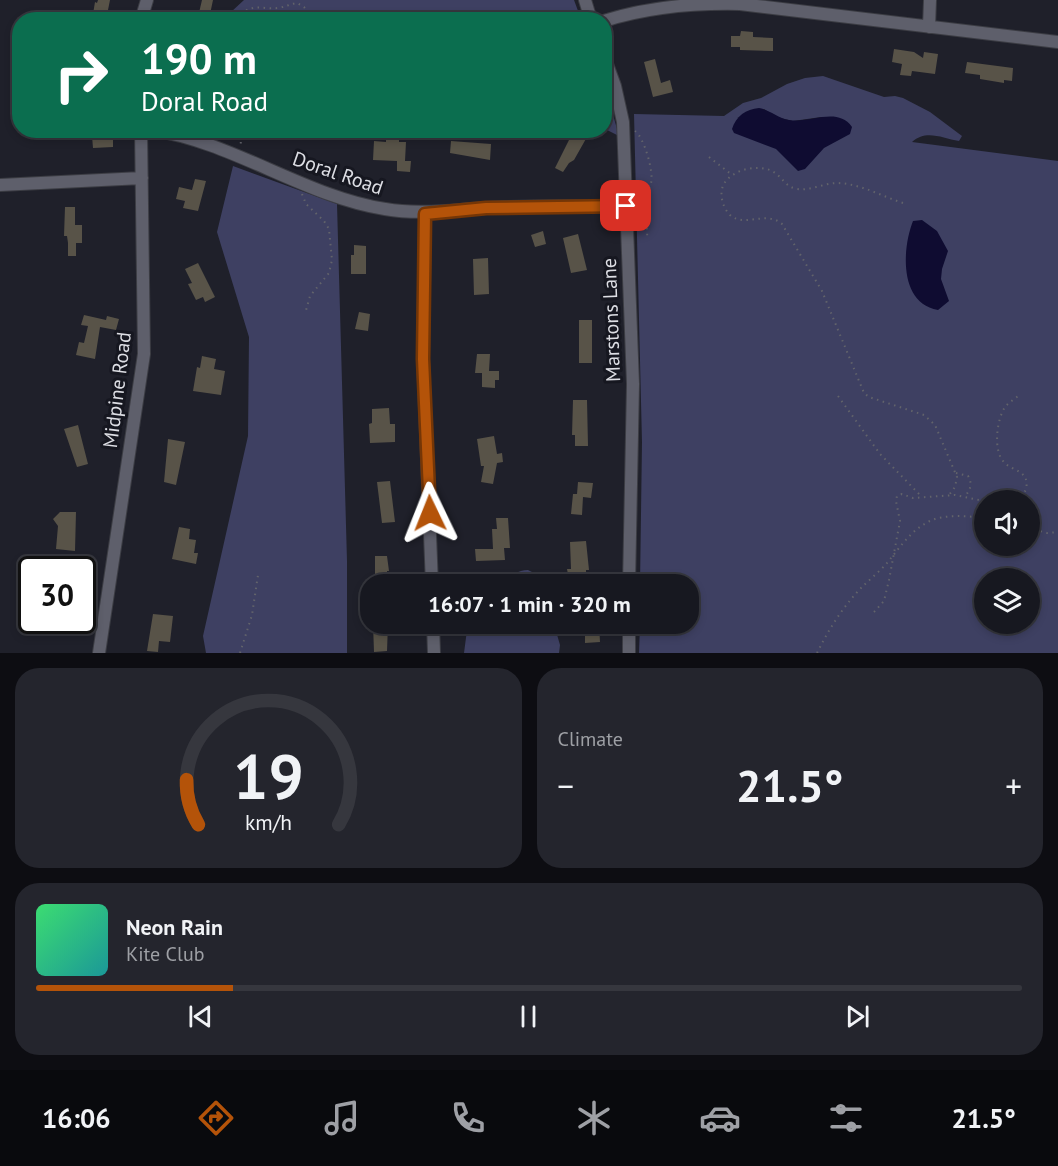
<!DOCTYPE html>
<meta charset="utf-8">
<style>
:root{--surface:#171820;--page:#24252d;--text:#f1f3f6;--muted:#9ea0a5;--line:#36373e;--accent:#b45309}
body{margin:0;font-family:"PT Sans",sans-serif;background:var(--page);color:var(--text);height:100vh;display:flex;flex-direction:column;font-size:22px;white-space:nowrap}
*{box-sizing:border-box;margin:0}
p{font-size:20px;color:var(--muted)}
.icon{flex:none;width:33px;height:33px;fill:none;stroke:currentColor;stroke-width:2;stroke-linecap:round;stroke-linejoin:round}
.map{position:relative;height:653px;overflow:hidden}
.side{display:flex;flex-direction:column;gap:15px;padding:15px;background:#0d0d12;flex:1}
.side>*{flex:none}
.hud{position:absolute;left:12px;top:12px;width:600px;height:126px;border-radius:24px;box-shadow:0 3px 9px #0003,0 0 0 2px var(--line);background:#0b6e4f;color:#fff;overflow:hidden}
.controls{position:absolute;left:974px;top:490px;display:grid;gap:12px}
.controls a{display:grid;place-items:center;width:66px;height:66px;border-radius:50%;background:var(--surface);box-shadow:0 3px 9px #0003,0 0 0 2px var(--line);font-size:30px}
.speed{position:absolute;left:18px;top:556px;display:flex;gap:12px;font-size:30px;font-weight:700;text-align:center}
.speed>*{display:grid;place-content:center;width:78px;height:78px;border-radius:50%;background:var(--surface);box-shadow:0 3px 9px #0003,0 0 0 2px var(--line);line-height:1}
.speed .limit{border:3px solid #111;border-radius:9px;background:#fff;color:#111}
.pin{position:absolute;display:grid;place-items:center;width:51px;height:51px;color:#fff;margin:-26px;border-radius:12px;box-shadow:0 3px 9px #0006}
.me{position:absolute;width:66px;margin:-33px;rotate:358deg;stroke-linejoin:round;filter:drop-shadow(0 0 4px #0008)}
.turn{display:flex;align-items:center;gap:21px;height:126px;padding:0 30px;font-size:27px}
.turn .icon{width:78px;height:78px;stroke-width:2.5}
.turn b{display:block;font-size:42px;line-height:51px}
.big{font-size:45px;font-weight:700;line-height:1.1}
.side .widget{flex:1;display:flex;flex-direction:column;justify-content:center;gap:9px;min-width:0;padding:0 21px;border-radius:24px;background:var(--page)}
.side .dial{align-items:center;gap:0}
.dial svg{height:156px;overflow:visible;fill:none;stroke:var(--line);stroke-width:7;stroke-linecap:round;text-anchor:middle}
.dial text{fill:var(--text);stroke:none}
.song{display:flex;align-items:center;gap:18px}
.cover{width:72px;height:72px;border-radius:9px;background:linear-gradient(135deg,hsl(140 70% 55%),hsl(180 70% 35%))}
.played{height:6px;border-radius:3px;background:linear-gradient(90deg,var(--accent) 20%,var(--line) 20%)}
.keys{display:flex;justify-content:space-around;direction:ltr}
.heat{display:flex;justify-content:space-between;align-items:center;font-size:33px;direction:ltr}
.side .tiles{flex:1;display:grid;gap:15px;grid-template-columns:1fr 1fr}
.widget:last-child{grid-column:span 2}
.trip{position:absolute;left:360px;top:574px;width:339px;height:60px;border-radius:24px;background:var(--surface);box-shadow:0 3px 9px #0003,0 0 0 2px var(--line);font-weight:700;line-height:60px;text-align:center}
.menu{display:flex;height:96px;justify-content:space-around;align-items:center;background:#090a0d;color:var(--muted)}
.menu .icon{width:42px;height:42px}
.menu .current{color:var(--accent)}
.menu b{font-size:27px;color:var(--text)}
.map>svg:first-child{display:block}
</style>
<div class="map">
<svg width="1058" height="653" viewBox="0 0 1058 653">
<rect width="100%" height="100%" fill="#1f202a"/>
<path fill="#3e4062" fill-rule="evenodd" d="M244,0h330l7,19h-349l-1,-7z
M823,76l61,21 11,-1 8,2 27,14 32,24 -3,5c-17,-3 -33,-12 -47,1l146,19v492h-419l1,-29h48v-39h-48l2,-143 -8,-328 90,2 19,-13 18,-5 26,-14 18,-6zM764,109l12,8 17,4 28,-4 29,17 -113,-16zM984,501h45v45h-45zM984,579h45v45h-45z
M604,83l15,53 -14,-7z
M233,166l104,38 10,357v92h-141l-3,-17 45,-200 1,-99 -32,-105z
M528,570l6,3 3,12h-27c3,-10 7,-15 18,-15z
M462,624h92l6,21 -1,8h-95l3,-23z"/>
<path fill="#0f0c31" d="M759,108c11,2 19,10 30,12 21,4 48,-14 63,7l-2,7 -26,14 -19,21 -7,2 -22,-22 -42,-16 -2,-4c4,-13 14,-20 27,-21z
M922,220l15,11 11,20 -6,18 -1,10 8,22 -11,9c-39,-7 -36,-61 -25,-89z"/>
<path fill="#585348" d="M98,0h12l-4,20h-14l3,-18 2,1z
M202,0h11l-4,19 -11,-2z
M741,31l12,1v5l20,1v13l-33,-1v-3h-9v-11h9z
M894,49l20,3 9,6 1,-6 14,2 -3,20 -23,-3 -1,5 -11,-1 2,-11 -10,-2z
M655,59l6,24 9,-3 3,12 -20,5 -9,-35z
M967,62l46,6 -1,13 -8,-1v3l-24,-4v-4l-15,-2z
M95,130h14v4h4v13l-20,1 -1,-12h4z
M574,130l13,7 -13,23 -5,3 -6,9 -8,-4z
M386,137l13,1v4h7l-1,19h6l-1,11 -13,-1v-10l-24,-1 1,-19 12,1z
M451,141l40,3 -1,16 -40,-7z
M195,179l11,2 -8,30 -15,-3 2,-7 -9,-2 3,-12 13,3z
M65,207h10v18h7v18h-6v13h-8v-13l-1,-7h-3z
M543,231l3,13 -11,3 -4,-12z
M578,234l9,36 -16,3 -8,-35z
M354,245l12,1v28h-15v-19h3z
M488,258l1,36 -15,1 -1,-36z
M198,263l17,34 -10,5 -2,-5 -7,3 -8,-16 4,-1 -7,-14z
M359,312l11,2 -2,17 -13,-2z
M84,315l22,5 1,-4 12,3 -3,11 -16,-3 -5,32 -19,-4 3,-13 5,1 4,-17 -7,-1z
M579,320h13v43h-13z
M477,354h13l-1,17h10v9h-4v8l-13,-1v-14h-7z
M202,356l14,3 -2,10 11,2 -4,24 -28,-4 4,-24 3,1z
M573,400h14l1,46h-13v-11h-3z
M389,408l1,16h5v18l-25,1 -1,-19 3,-1v-14z
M78,425l10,39 -11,3 -13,-38z
M494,436l3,18 5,-1 1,9 -6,1 -4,21 -12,-2 3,-16h-3l-4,-27z
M168,439l17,3 -9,43 -12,-3z
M390,481l5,41 -13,1 -5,-41z
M578,482l15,1 -2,15 -8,-1 -1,18 -11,-1 2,-20h4z
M60,512h16l-1,39 -19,-2 2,-23 -5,-7z
M496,518h12l2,30h-6l1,12 -29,1 -1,-12h18l-1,-20h5z
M179,527l11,2 -1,10 7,1 -2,13h4l-2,11 -24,-5z
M586,541l3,29h-3v15h-16l-3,-16h4l-1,-27z
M375,556h12l2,15h-2v14h-12z
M153,614l20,2 -3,26 -11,-1 -1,11 -11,-1z
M36,621h17l1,9 -16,3z
M373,624h15l-1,27 -13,1z
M585,624h14l1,18 -15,1z"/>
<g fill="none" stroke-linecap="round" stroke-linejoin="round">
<defs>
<path id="street" d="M585,0l6,20
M141,20l6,-20
M604,21c44,-14 90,-18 136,-17l318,38
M929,27l1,-27
M604,56l11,30 8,36 10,262 -4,201
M152,130c79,11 154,67 233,79 34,6 66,1 100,-1 47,-3 94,-1 141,-2
M0,185l142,-7
M425,214l-2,145 9,226
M433,624l1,29
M99,653l45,-299 -3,-224
M629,653v-29"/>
</defs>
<use href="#street" stroke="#3c3d44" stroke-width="14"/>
<path stroke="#62636b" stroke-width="2" stroke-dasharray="1.5 4.5" stroke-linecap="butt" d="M239,20c8,-19 24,-10 39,-12 7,-1 12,-4 19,-5l7,4 9,13
M240,130l1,16
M635,131c9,6 19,41 16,52 -2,8 -7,14 -7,22 0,12 4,22 3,33
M709,157l22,17
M302,194l4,10 18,17 5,8 3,31 -3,13 -19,23 -5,18
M903,203c-22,-7 -42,-19 -65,-20 -14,0 -28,8 -41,6 -12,-2 -15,-13 -25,-18 -16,-8 -46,0 -50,18 -2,9 2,20 8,26 15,13 36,-5 52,9l40,67 42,102 5,4 55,18 11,10 22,52 -2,10 -6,8
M838,396l42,58 42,43
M956,473l12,3c5,9 2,13 -3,21
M1017,501l9,-11c4,-21 -13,-17 -23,-29 -10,-12 -6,-42 2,-54 4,-5 10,-8 14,-12
M1029,528l18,5 11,-1
M874,612l10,-11 5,-21 11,-59 -4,-20 1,-5 5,-2 11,4 42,-3 29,6
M240,653l12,-38 6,-40
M817,653c12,-24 25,-45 44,-65 8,-8 18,-16 26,-25 15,-18 27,-38 51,-45 15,-3 31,-2 46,0"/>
<use href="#street" stroke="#5e5f6b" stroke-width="12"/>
</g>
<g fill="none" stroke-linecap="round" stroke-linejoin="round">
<defs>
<path id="route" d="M430,513l-7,-154 2,-145 61,-6 140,-2"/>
</defs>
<use href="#route" stroke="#753606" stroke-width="15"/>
<use href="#route" stroke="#b45309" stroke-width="10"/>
</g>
<g text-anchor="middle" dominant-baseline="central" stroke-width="6" stroke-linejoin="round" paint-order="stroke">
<g font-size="20" fill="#dddee4" stroke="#161720">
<text transform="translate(338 173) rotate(19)">Doral Road</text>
<text transform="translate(611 320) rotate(-92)">Marstons Lane</text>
<text transform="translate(117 390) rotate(-83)">Midpine Road</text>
</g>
</g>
</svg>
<div class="controls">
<a><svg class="icon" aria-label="sound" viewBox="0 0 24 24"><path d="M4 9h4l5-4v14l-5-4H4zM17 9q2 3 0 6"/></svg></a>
<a><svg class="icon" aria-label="layers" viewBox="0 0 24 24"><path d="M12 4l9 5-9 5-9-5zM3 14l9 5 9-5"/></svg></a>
</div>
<div class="speed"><div class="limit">30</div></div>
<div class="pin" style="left:626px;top:206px;background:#d93025"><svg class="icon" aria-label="arrive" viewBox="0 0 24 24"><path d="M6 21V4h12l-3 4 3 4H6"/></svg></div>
<svg class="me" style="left:430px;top:513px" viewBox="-20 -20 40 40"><path d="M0-17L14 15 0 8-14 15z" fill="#b45309" stroke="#fff" stroke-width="4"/></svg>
<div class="trip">16:07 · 1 min · 320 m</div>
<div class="hud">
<div class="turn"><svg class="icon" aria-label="right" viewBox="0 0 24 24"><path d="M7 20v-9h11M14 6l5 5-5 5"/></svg><div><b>190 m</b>Doral Road</div></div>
</div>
</div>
<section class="side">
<div class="tiles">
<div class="widget dial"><svg viewBox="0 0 100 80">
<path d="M14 69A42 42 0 1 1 86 69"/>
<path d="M14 69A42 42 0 0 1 8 46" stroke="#b45309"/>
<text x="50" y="56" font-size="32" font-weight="700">19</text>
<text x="50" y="72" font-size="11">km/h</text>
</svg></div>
<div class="widget"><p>Climate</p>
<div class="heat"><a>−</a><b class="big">21.5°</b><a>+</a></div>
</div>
<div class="widget">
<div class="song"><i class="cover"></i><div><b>Neon Rain</b><p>Kite Club</p></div></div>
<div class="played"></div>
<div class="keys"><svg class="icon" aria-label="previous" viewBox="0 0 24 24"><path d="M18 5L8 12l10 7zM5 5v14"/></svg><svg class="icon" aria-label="pause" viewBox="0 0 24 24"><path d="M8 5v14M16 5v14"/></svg><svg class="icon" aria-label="next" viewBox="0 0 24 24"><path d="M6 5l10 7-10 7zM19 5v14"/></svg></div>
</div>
</div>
</section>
<nav class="menu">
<b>16:06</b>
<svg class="icon current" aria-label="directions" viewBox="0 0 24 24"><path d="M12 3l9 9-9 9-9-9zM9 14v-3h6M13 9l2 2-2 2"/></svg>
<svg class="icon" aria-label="music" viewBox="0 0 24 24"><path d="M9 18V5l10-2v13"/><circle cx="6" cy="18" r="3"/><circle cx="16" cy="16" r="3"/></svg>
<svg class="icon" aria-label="phone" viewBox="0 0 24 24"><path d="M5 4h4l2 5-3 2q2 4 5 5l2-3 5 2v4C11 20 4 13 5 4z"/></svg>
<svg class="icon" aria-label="climate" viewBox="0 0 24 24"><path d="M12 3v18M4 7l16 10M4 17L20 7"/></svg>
<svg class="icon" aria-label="car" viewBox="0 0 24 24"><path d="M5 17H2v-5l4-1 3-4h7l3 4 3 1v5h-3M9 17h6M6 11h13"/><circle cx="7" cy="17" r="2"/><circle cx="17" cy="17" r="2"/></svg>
<svg class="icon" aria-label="filters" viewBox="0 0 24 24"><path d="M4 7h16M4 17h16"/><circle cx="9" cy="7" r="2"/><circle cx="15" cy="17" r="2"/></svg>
<b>21.5°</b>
</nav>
